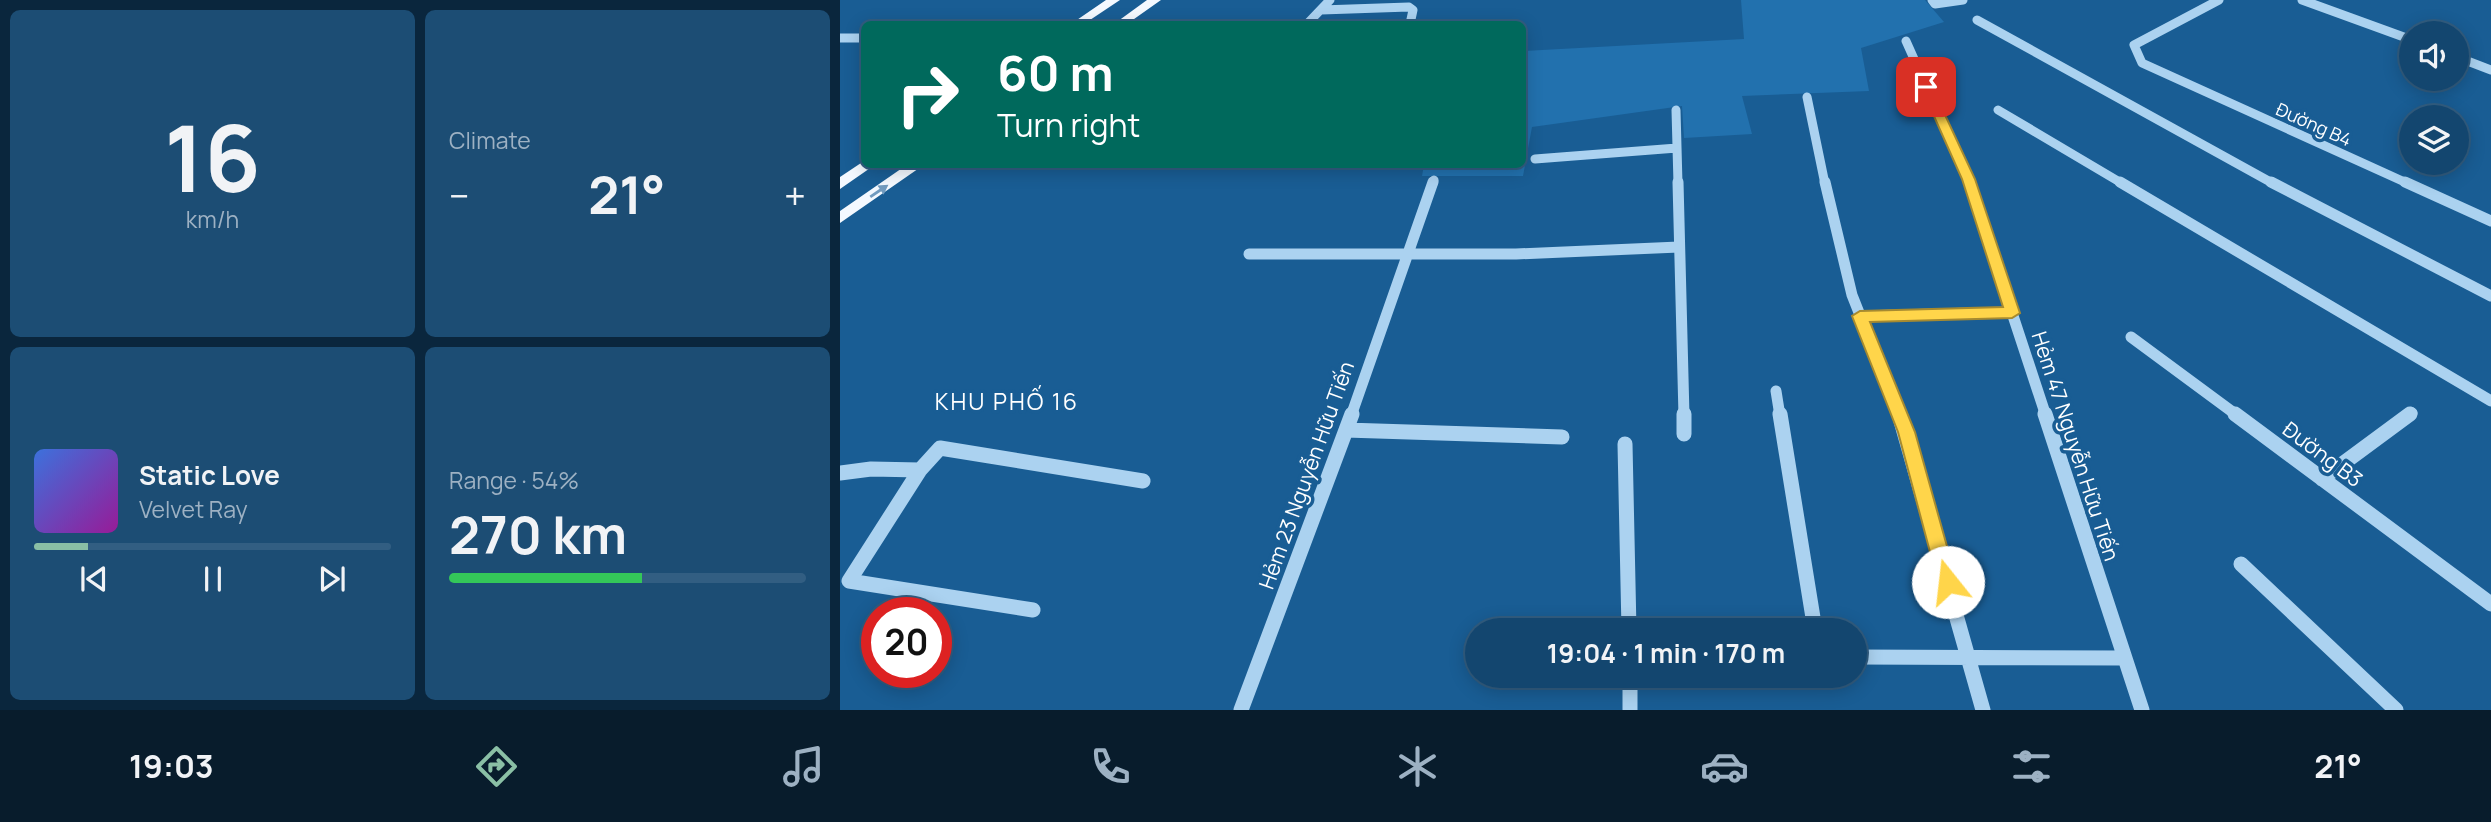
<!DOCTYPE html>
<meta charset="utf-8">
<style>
:root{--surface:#13466f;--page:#1c4d74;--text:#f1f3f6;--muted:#9db1c3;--line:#325e82;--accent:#8abfa5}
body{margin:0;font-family:Manrope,sans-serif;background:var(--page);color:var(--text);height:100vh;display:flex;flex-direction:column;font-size:26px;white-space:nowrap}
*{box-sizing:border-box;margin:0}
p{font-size:23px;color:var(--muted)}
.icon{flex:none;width:38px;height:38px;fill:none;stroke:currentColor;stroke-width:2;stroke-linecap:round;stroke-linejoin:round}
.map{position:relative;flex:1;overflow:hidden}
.sheet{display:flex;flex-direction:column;gap:10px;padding:10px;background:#0a263d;width:840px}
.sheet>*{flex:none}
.hud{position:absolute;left:21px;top:21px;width:665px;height:147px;border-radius:10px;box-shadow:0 4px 18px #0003,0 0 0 2px var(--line);background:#00695c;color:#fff;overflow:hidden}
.fabs{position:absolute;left:1559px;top:21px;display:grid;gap:14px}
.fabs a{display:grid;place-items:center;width:70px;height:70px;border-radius:50%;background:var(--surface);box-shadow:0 4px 18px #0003,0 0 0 2px var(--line);font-size:35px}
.speed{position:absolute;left:21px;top:597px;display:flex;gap:14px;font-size:35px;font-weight:700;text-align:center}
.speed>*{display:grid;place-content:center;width:91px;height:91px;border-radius:50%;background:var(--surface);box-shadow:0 4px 18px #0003,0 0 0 2px var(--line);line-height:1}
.speed .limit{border:10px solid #d22;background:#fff;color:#111}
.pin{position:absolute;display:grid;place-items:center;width:60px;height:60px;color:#fff;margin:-30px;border-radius:14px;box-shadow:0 4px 10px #0006}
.me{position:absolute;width:77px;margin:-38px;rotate:344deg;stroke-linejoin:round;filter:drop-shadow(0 0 5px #0008)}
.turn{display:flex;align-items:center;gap:24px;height:147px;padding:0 21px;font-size:32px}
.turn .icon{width:91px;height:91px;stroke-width:2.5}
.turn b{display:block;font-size:49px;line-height:60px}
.big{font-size:52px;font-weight:700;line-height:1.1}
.sheet .widget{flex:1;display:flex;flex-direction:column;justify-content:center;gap:10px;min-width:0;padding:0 24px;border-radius:10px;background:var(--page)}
.sheet .dial{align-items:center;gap:0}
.dial b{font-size:91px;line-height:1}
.song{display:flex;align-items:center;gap:21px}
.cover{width:84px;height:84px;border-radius:10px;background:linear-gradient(135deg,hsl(220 70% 55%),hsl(300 70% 35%))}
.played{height:7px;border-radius:4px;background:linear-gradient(90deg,var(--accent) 15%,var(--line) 15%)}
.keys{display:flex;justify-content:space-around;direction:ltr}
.heat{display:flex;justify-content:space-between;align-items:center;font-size:38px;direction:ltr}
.charge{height:10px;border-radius:5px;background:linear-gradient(90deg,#34c759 54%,var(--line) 0)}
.sheet .tiles{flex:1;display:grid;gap:10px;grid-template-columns:repeat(2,1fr)}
.trip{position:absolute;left:625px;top:618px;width:402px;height:70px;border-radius:35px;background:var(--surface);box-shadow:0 4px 18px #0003,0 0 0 2px var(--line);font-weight:700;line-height:70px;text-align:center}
.tabs{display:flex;height:112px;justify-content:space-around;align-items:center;background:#081c2c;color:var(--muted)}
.tabs .icon{width:49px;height:49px}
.tabs .on{color:var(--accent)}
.tabs b{font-size:32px;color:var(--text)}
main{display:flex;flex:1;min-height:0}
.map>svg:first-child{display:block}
</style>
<main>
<section class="sheet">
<div class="tiles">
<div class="widget dial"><b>16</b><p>km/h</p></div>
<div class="widget"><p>Climate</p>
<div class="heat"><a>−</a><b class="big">21°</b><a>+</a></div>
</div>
<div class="widget">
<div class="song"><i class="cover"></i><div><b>Static Love</b><p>Velvet Ray</p></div></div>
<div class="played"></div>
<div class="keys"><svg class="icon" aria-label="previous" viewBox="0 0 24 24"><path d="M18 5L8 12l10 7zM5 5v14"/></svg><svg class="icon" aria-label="pause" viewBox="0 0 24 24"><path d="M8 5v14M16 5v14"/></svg><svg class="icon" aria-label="next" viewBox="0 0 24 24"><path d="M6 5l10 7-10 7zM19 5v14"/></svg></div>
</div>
<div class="widget"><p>Range · 54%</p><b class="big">270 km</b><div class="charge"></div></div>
</div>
</section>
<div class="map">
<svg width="1651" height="710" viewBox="0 0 1651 710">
<rect width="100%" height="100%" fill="#195d94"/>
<path fill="#2271ae" d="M901,0h184l19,22 -83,26 8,43 -127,5 10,38 -68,4 -2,-32 -150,21 -9,49h-101l2,-11 98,-1 1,-113 221,-12z"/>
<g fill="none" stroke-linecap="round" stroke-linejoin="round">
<path stroke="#abd2f0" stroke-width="9" d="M1092,0l3,4 28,-4
M1379,0l-85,45 8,18 267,121
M1462,0l110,40
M481,10l88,-3 4,3 -3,14
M1137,20l297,164
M467,24l23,-24
M0,38h24
M1066,41l64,143
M1617,57l34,13
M967,97l18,87
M836,110l2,74
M1158,110l125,74
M695,159l142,-11
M409,164h8
M593,184l1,-4"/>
<path stroke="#abd2f0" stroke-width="11" d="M838,182l6,234
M985,182l27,113 48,121
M1129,182l77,234
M1280,182l371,219
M1431,182l220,114
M1565,182l86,39
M409,254h267l163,-7
M1020,316l152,-4
M1291,337l107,79
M936,391l4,25
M511,416l82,-234
M1568,416l4,-3"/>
<path stroke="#abd2f0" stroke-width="15" d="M844,414v20
M940,414l35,216
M1059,414l84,296
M1205,414l97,296
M1395,414l256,190
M506,430l216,7
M785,444l4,186
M80,470l-71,111 184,29
M0,473l31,-4 49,1 20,-22 203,33
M1482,479l88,-65
M1401,564l155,146
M1015,657l268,1
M790,676v34
M401,710l111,-296"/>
<path fill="#f4f9ff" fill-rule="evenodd" d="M266,0h14l-36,24h-13z
M307,0h14l-34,24h-13z
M24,161v3h12l-36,25v-12z
M68,164h17l-85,59v-12z"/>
</g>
<defs><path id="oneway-solid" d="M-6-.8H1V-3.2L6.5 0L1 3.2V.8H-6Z" transform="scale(1.75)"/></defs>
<use fill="#719bbf" href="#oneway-solid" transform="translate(39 191) rotate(-34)"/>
<path fill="#ffd54a" stroke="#a68a30" stroke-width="2" d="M1086,83l6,4 43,92 45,134 -8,5 -142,4 45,110 42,150 -2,6 -7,3 -7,-3 -3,-6 -40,-150 -46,-116 8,-5 143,-4 -41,-128 -41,-92z"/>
<g text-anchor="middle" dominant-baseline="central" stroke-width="7" stroke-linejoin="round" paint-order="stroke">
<g font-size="18" fill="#fff" stroke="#195d94">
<text transform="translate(1474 124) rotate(24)">Đường B4</text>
</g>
<g font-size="21" fill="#fff" stroke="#195d94">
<text transform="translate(1236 446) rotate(72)">Hẻm 47 Nguyễn Hữu Tiến</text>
<text transform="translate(1483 454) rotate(37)">Đường B3</text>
<text transform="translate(466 475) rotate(-70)">Hẻm 23 Nguyễn Hữu Tiến</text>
</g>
<g font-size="23" letter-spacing="2" fill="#fff" stroke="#195d94">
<text x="167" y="401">KHU PHỐ 16</text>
</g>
</g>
</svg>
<div class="fabs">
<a><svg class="icon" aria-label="sound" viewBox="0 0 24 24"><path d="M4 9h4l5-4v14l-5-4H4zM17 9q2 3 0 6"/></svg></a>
<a><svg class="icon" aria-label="layers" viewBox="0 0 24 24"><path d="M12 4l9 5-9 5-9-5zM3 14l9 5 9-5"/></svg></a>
</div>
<div class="speed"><div class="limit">20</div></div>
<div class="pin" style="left:1086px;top:87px;background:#d93025"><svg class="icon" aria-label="arrive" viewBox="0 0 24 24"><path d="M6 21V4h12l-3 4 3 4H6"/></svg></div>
<svg class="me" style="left:1108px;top:582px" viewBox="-20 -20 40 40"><circle r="19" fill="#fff"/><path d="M0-13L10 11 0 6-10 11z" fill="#ffd54a"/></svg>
<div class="trip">19:04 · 1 min · 170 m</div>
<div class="hud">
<div class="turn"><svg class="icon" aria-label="right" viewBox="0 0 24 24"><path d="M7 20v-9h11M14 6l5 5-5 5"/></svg><div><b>60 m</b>Turn right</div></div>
</div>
</div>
</main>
<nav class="tabs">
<b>19:03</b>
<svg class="icon on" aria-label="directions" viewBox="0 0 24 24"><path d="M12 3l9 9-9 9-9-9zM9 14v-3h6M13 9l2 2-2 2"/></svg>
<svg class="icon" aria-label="music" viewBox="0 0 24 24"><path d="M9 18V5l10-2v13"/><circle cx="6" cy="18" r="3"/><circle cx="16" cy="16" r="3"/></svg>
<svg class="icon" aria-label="phone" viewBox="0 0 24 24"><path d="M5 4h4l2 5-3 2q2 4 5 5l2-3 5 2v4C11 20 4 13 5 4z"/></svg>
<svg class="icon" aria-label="climate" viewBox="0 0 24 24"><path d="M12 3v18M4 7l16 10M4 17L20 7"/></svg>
<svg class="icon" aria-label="car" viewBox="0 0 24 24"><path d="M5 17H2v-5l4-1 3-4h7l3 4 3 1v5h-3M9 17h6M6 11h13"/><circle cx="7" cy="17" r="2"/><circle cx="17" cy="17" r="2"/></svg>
<svg class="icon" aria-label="filters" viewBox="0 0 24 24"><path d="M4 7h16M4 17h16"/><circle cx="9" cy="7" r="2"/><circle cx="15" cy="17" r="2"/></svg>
<b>21°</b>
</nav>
